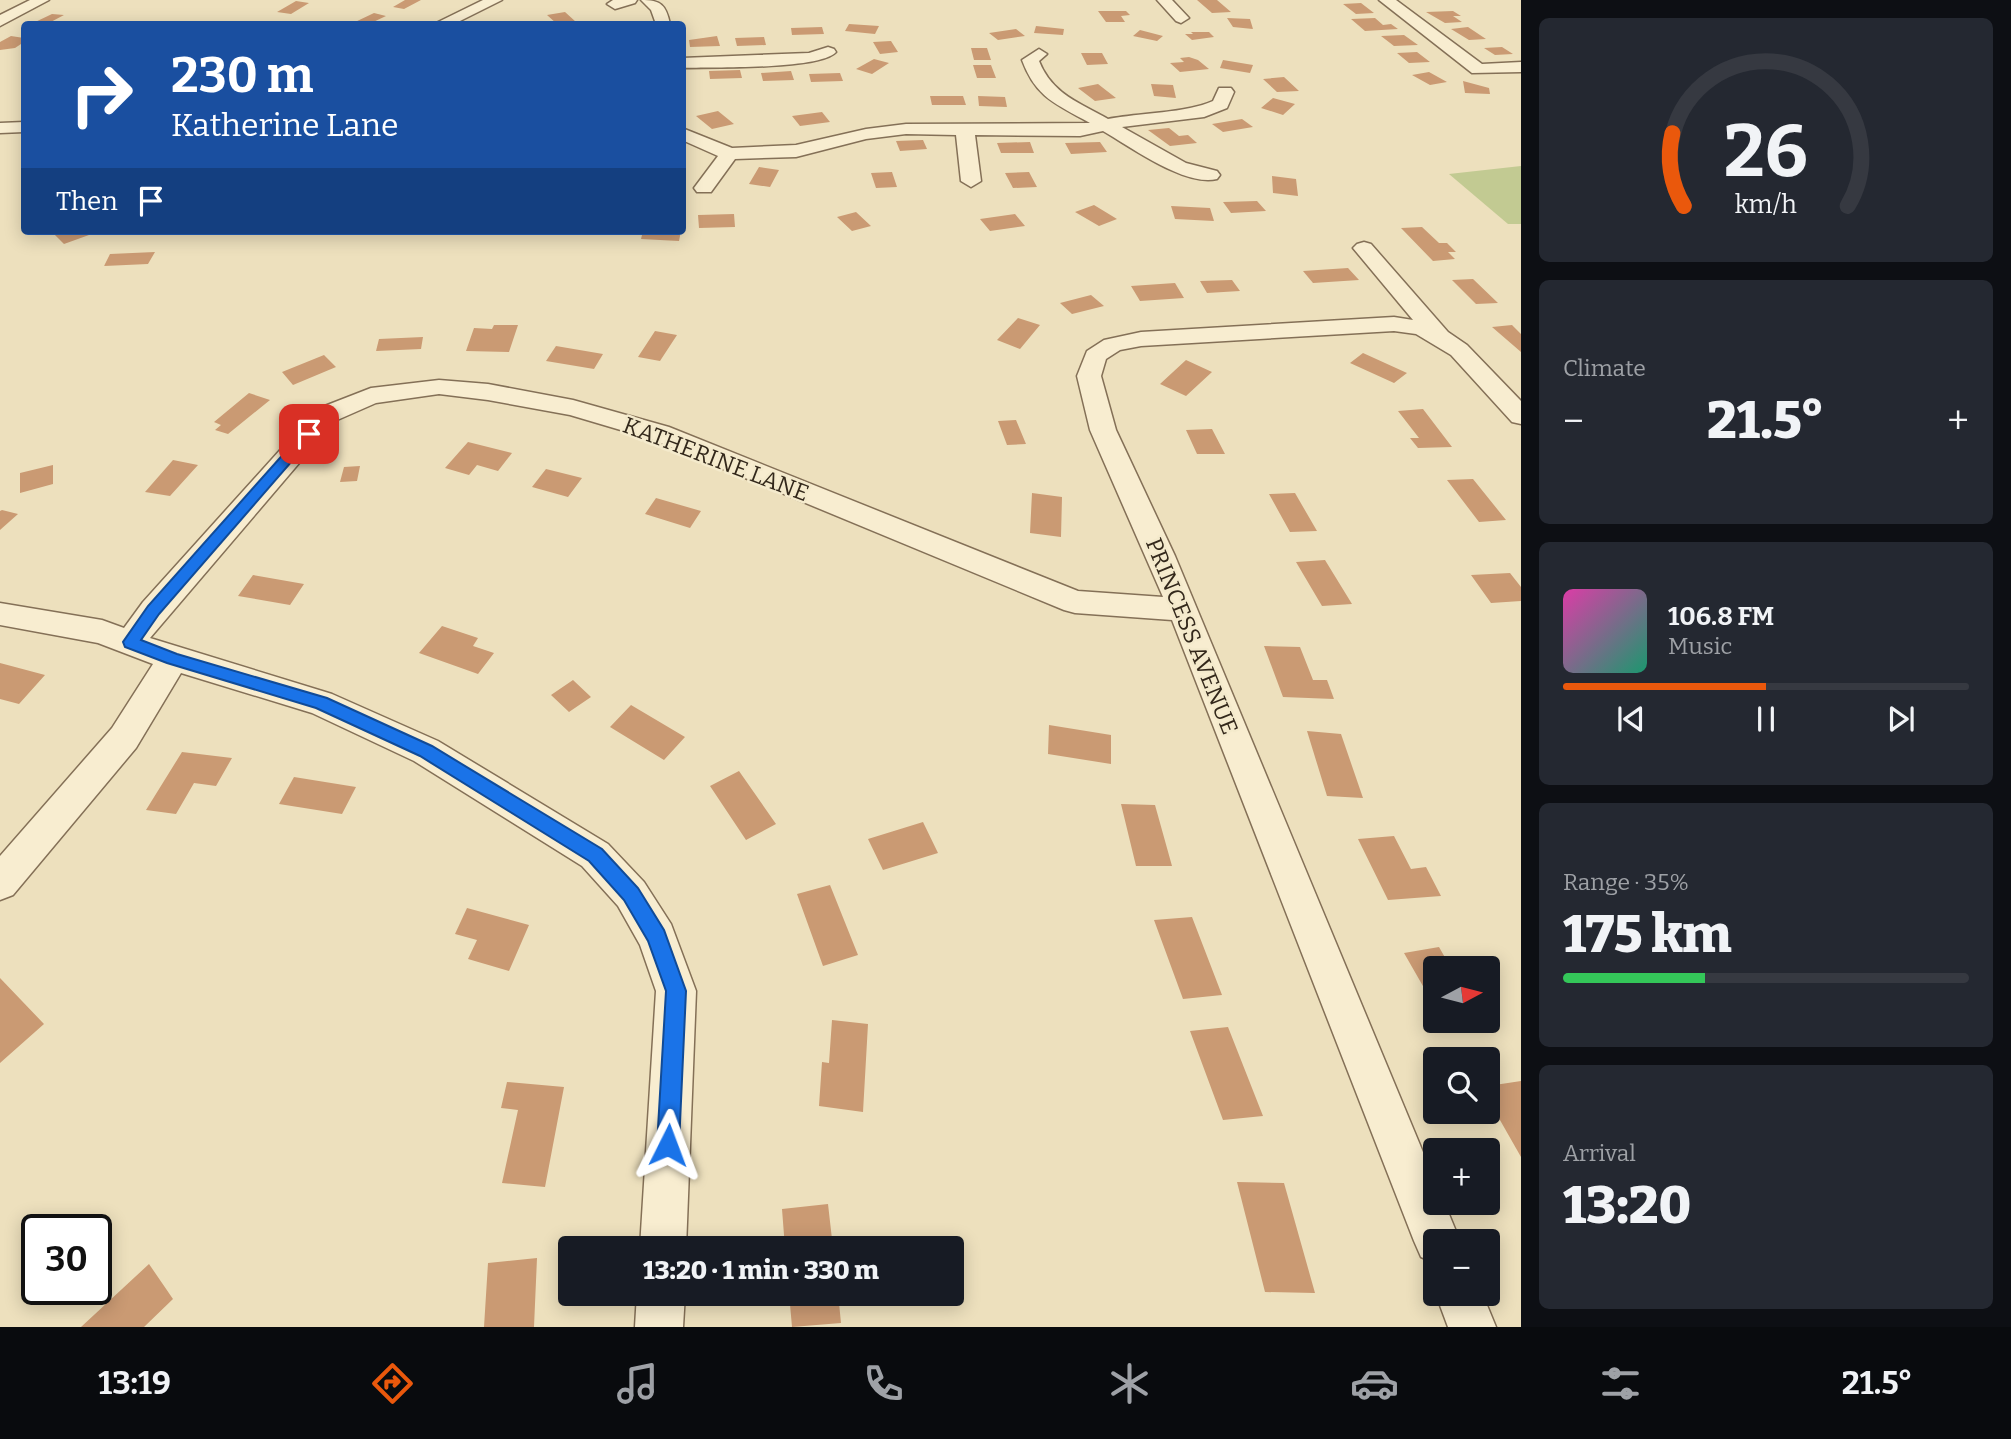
<!DOCTYPE html>
<meta charset="utf-8">
<style>
:root{--surface:#171b24;--page:#242831;--text:#f1f3f6;--muted:#9ea1a6;--line:#363941;--accent:#ea580c}
body{margin:0;font-family:Bitter,serif;background:var(--page);color:var(--text);height:100vh;display:flex;flex-direction:column;font-size:26px;white-space:nowrap}
*{box-sizing:border-box;margin:0}
p{font-size:23px;color:var(--muted)}
.icon{flex:none;width:38px;height:38px;fill:none;stroke:currentColor;stroke-width:2;stroke-linecap:round;stroke-linejoin:round}
.map{position:relative;flex:1;overflow:hidden}
.details{display:flex;flex-direction:column;gap:18px;padding:18px;background:#0d0f14;width:490px}
.details>*{flex:none}
.guide{position:absolute;left:21px;top:21px;width:665px;height:214px;border-radius:7px;box-shadow:0 4px 18px #0003;background:#1a4fa0;color:#fff;overflow:hidden}
.needle{width:46px;rotate:83deg}
.tools{position:absolute;left:1423px;top:956px;display:grid;gap:14px}
.tools a{display:grid;place-items:center;width:77px;height:77px;border-radius:7px;background:var(--surface);box-shadow:0 4px 18px #0003;font-size:35px}
.speed{position:absolute;left:21px;top:1214px;display:flex;gap:14px;font-size:35px;font-weight:700;text-align:center}
.speed>*{display:grid;place-content:center;width:91px;height:91px;border-radius:50%;background:var(--surface);box-shadow:0 4px 18px #0003;line-height:1}
.speed .limit{border:4px solid #111;border-radius:10px;background:#fff;color:#111}
.pin{position:absolute;display:grid;place-items:center;width:60px;height:60px;color:#fff;margin:-30px;border-radius:14px;box-shadow:0 4px 10px #0006}
.me{position:absolute;width:77px;margin:-38px;rotate:3deg;stroke-linejoin:round;filter:drop-shadow(0 0 5px #0008)}
.turn{display:flex;align-items:center;gap:24px;height:147px;padding:0 35px;font-size:32px}
.turn .icon{width:91px;height:91px;stroke-width:2.5}
.turn b{display:block;font-size:49px;line-height:60px}
.then{display:flex;align-items:center;height:66px;padding:0 35px;background:#0003;gap:14px;font-size:26px}
.big{font-size:52px;font-weight:800;line-height:1.1}
.details .widget{flex:1;display:flex;flex-direction:column;justify-content:center;gap:10px;min-width:0;padding:0 24px;border-radius:10px;background:var(--page)}
.details .dial{align-items:center;gap:0}
.dial svg{height:182px;overflow:visible;fill:none;stroke:var(--line);stroke-width:7;stroke-linecap:round;text-anchor:middle}
.dial text{fill:var(--text);stroke:none}
.song{display:flex;align-items:center;gap:21px}
.cover{width:84px;height:84px;border-radius:10px;background:linear-gradient(135deg,hsl(320 70% 55%),hsl(160 70% 35%))}
.played{height:7px;border-radius:4px;background:linear-gradient(90deg,var(--accent) 50%,var(--line) 50%)}
.keys{display:flex;justify-content:space-around;direction:ltr}
.heat{display:flex;justify-content:space-between;align-items:center;font-size:38px;direction:ltr}
.charge{height:10px;border-radius:5px;background:linear-gradient(90deg,#34c759 35%,var(--line) 0)}
.trip{position:absolute;left:558px;top:1236px;width:406px;height:70px;border-radius:7px;background:var(--surface);box-shadow:0 4px 18px #0003;font-weight:800;line-height:70px;text-align:center}
.tab-bar{display:flex;height:112px;justify-content:space-around;align-items:center;background:#090b0e;color:var(--muted)}
.tab-bar .icon{width:49px;height:49px}
.tab-bar .current{color:var(--accent)}
.tab-bar b{font-size:32px;color:var(--text)}
main{display:flex;flex:1;min-height:0}
.map>svg:first-child{display:block}
</style>
<main>
<div class="map">
<svg width="1521" height="1327" viewBox="0 0 1521 1327">
<rect width="100%" height="100%" fill="#ede0bd"/>
<path fill="#c2ca92" d="M1521,166v58h-13l-59,-50z"/>
<path fill="#ca9a73" d="M405,0h16l-17,9 -11,-2z
M1197,0h20l14,12 -19,1z
M296,1l13,2 -18,11 -14,-2z
M1361,3l13,10 -18,1 -13,-10z
M1098,11h28l4,4 -9,1 4,6h-19z
M1453,11l8,5h-8l9,6 -17,1 -19,-11z
M565,12l11,10 -19,2 -10,-9z
M374,13l12,3 -17,8 -16,-1z
M52,14l12,1 -17,9h-16z
M1227,18l23,1 3,10 -20,-2z
M1375,18l8,7 8,-1 7,5 -33,2 -14,-12z
M849,24l30,2 -4,8 -30,-3z
M1036,26l28,3 -1,6 -29,-2z
M822,27l2,7 -32,1 -1,-7z
M1468,27l18,12 -17,1 -18,-11z
M1016,29l9,7 -27,4 -9,-7z
M1140,30l23,6 -6,5 -24,-5z
M1191,32h18l5,5 -22,3 -7,-6h8z
M1404,35l14,10 -24,1 -13,-10z
M11,36l13,2v4l-9,6 -15,2v-8z
M717,36l3,10 -30,1 -1,-7z
M764,37l2,8 -29,1 -2,-8z
M891,41l7,11 -18,2 -7,-12z
M1502,47l11,7 -18,1 -11,-7z
M971,48h16l4,12h-17z
M1417,52l13,10 -21,1 -12,-10z
M1081,53h21l6,11 -21,1z
M1189,57l9,3 11,9 -29,3 -10,-9 14,-1 -4,-4z
M874,59l15,4 -17,11 -16,-5z
M1223,60l30,5 -3,8 -30,-5z
M973,65h18l5,13h-19z
M740,70l2,8 -32,1 -1,-8z
M791,71l3,9 -31,1 -2,-8z
M1429,72l18,10 -17,3 -18,-10z
M840,73l3,8 -32,1 -2,-8z
M1284,77l15,14 -22,1 -14,-13z
M1463,81l26,7 1,6 -25,-1z
M1098,84l18,14 -21,3 -17,-13z
M1151,84l22,1 3,13 -22,-2z
M930,96h33l3,9h-34z
M978,96l27,1 2,10 -28,-1z
M1273,98l22,6 -12,11 -22,-7z
M718,111l16,13 -22,5 -16,-13z
M822,112l8,10 -30,4 -8,-10z
M1242,119l11,8 -30,5 -11,-8z
M1169,128l10,8 9,-1 9,8 -27,3 -22,-16z
M923,140l4,9 -27,2 -4,-10z
M1030,142l4,11h-33l-4,-10z
M1100,142l7,10 -36,2 -6,-11z
M759,167l20,3 -9,17 -21,-3z
M892,172l5,15 -21,1 -5,-15z
M1029,172l8,15 -24,1 -8,-15z
M1272,176l24,3 2,17 -25,-3z
M1257,201l9,10 -35,2 -8,-11z
M1094,205l23,14 -18,7 -24,-14z
M1171,206l39,2 4,13 -39,-2z
M856,212l15,14 -19,5 -15,-14z
M734,214l1,13 -36,1 -1,-13z
M1015,214l10,12 -35,5 -10,-12z
M1422,227l17,16h8l9,9h-8l7,7 -22,2 -32,-33z
M51,231h33l5,4 -25,9z
M643,231h38l-2,10 -38,-2z
M155,252l-7,12 -44,2 6,-12z
M1348,268l11,12 -46,3 -10,-12z
M1473,279l25,24 -22,1 -24,-24z
M1232,280l8,11 -33,2 -7,-12z
M1175,283l9,15 -44,3 -9,-15z
M1091,295l13,11 -32,8 -12,-11z
M1018,318l22,7 -20,24 -23,-9z
M494,325h24l-9,27 -43,-1 8,-23 18,1z
M1512,325l9,9v18l-29,-25z
M655,331l22,4 -17,26 -22,-4z
M423,337l-2,12 -45,2 3,-12z
M556,346l47,8 -9,15 -48,-8z
M1363,353l44,20 -13,10 -44,-20z
M324,355l12,12 -43,18 -11,-13z
M1186,360l26,12 -26,24 -26,-12z
M249,393l21,7 -42,34 -13,-4 6,-5 -7,-3z
M1423,409l29,38 -34,1 -8,-10h9l-21,-27z
M1016,420l10,24 -19,1 -9,-24z
M1212,429l13,25h-28l-11,-24z
M468,442l44,11 -14,18 -21,-6 -8,10 -24,-7z
M173,460l25,5 -28,31 -25,-4z
M53,465v19l-33,9v-20z
M360,466l-3,15 -17,1 4,-15z
M546,469l36,9 -14,19 -36,-10z
M1473,479l33,41 -27,2 -32,-42z
M1032,493l30,4 -1,40 -31,-4z
M1295,493l22,38 -27,1 -21,-38z
M656,498l45,13 -11,17 -45,-14z
M2,510l16,4 -18,16v-19z
M1325,560l27,44 -30,2 -26,-44z
M1510,573l11,14v14l-30,2 -20,-28z
M253,575l51,9 -14,21 -52,-9z
M442,626l36,12 -5,8 21,7 -16,21 -59,-21z
M1264,646l36,1 13,33h14l7,19 -51,-2z
M0,663l45,12 -26,29 -19,-5z
M573,680l18,17 -22,15 -18,-17z
M631,705l54,32 -21,23 -54,-33z
M1049,725l62,10v29l-63,-10z
M1307,731l34,3 22,64 -36,-2z
M182,752l50,6 -16,28 -22,-3 -18,31 -30,-4z
M739,771l37,53 -30,16 -36,-54z
M294,777l62,10 -14,27 -63,-10z
M1121,804l34,1 17,61h-36z
M923,822l15,31 -55,17 -15,-31z
M1394,836l17,33 15,-2 15,29 -53,4 -30,-61z
M830,885l28,70 -35,11 -26,-72z
M467,908l62,17 -20,46 -41,-12 9,-19 -22,-6z
M1192,917l30,78 -39,4 -29,-79z
M1439,947l12,21h-16v39l-31,-54z
M0,978l44,46 -44,39z
M832,1020l36,4 -5,88 -44,-6 3,-44 7,1z
M1443,1020h36v2l-32,5z
M1228,1027l35,89 -40,4 -33,-89z
M1521,1081v76l-33,-58v-13z
M507,1082l57,5 -19,100 -43,-4 16,-73 -17,-2z
M1237,1182l47,1 31,110 -50,-1z
M828,1204l5,44h-48l-3,-39z
M537,1258l-3,69h-50l4,-64z
M149,1264l24,35 -29,28h-63z
M789,1293h49l3,30 -49,4z"/>
<g fill="none" stroke-linecap="round" stroke-linejoin="round">
<defs>
<path id="minor" d="M30,0h19l-49,26v-11z
M483,0h19l-48,24h-20z
M637,0l-2,3 -20,6 -8,-5 6,-4z
M641,0c20,0 25,5 29,24h-14l-5,-14z
M1157,0h15l17,18 -8,5 -5,-2z
M1379,0h17l86,64 39,-2v10l-49,1z
M828,47l6,2 2,3c-16,18 -125,15 -154,16v-10l127,-5z
M1039,49l8,5 -8,7c13,33 41,42 69,58 31,-6 79,-6 105,-18l6,-13h12l3,4 -7,16 -23,9 -82,10 64,36 31,8 3,4 -3,4c-32,8 -86,-32 -114,-48l-23,5 -105,-1 6,46 -10,6 -10,-6 -5,-46 -50,-1 -40,5 -70,18 -61,2 -24,33h-14l-3,-4 24,-32 -36,-16v-12l50,20 64,-3 70,-16 40,-5 184,-1c-34,-19 -54,-25 -68,-63z
M24,122v10l-24,1v-10z
M1364,242l7,2 77,88 19,13 54,56v23l-9,-2 -61,-67 -35,-21 -22,-3 -253,15 -21,4 -14,9 -5,17 15,54 59,126 260,625v21h9l16,39h-25v22l-14,-6 -7,-16 -242,-621 -97,-7 -11,-3 -413,-171 -81,-24 -82,-15 -49,-6 -63,9 -41,18 -185,217 182,56 106,47 170,103 36,38 27,42 25,67 -10,257h-46l16,-257 -16,-46 -22,-39 -36,-40 -168,-105 -102,-48 -131,-40 -45,75 -123,147 -13,5v-44l112,-128 41,-64 -55,-21 -98,-18v-22l102,17 22,8 19,-26 174,-193 54,-21 68,-8 49,4 85,16 96,27 409,164 85,6 -73,-167 -13,-54 10,-25 17,-11 37,-8 253,-15 19,3 -60,-72 4,-4z
M1435,1292l47,1 14,34h-48z
M637,1293h48l-2,34h-48z"/>
</defs>
<use href="#minor" stroke="#847057" stroke-width="3"/>
<use href="#minor" fill="#f8edd0" fill-rule="evenodd"/>
</g>
<path fill="#1a73e8" stroke="#114b97" stroke-width="2" d="M309,430l4,1v6l-154,177 -18,26 36,14 150,44 105,48 170,103 36,39 26,42 22,61 -7,154 -3,8 -8,3 -8,-3 -3,-8 9,-154 -18,-50 -24,-41 -35,-39 -169,-105 -104,-48 -149,-45 -42,-16 -2,-5 25,-36 156,-175z"/>
<g text-anchor="middle" dominant-baseline="central" stroke-width="5" stroke-linejoin="round" paint-order="stroke">
<g font-size="23" fill="#33281b" stroke="#f4eacc">
<text transform="translate(716 459) rotate(21)">KATHERINE LANE</text>
<text transform="translate(1192 636) rotate(68)">PRINCESS AVENUE</text>
</g>
</g>
</svg>
<div class="tools">
<a><svg class="needle" viewBox="-14 -14 28 28"><path d="M0-13l5 13h-10z" fill="#e53935"/><path d="M0 13l5-13h-10z" fill="#9ea1a6"/></svg></a>
<a><svg class="icon" aria-label="search" viewBox="0 0 24 24"><circle cx="10" cy="10" r="6"/><path d="M15 15l6 6"/></svg></a>
<a>+</a>
<a>−</a>
</div>
<div class="speed"><div class="limit">30</div></div>
<div class="pin" style="left:309px;top:434px;background:#d93025"><svg class="icon" aria-label="arrive" viewBox="0 0 24 24"><path d="M6 21V4h12l-3 4 3 4H6"/></svg></div>
<svg class="me" style="left:668px;top:1145px" viewBox="-20 -20 40 40"><path d="M0-17L14 15 0 8-14 15z" fill="#1a73e8" stroke="#fff" stroke-width="4"/></svg>
<div class="trip">13:20 · 1 min · 330 m</div>
<div class="guide">
<div class="turn"><svg class="icon" aria-label="right" viewBox="0 0 24 24"><path d="M7 20v-9h11M14 6l5 5-5 5"/></svg><div><b>230 m</b>Katherine Lane</div></div>
<div class="then">Then<svg class="icon" aria-label="arrive" viewBox="0 0 24 24"><path d="M6 21V4h12l-3 4 3 4H6"/></svg></div>
</div>
</div>
<section class="details">
<div class="widget dial"><svg viewBox="0 0 100 80">
<path d="M14 69A42 42 0 1 1 86 69"/>
<path d="M14 69A42 42 0 0 1 9 37" stroke="#ea580c"/>
<text x="50" y="56" font-size="32" font-weight="700">26</text>
<text x="50" y="72" font-size="11">km/h</text>
</svg></div>
<div class="widget"><p>Climate</p>
<div class="heat"><a>−</a><b class="big">21.5°</b><a>+</a></div>
</div>
<div class="widget">
<div class="song"><i class="cover"></i><div><b>106.8 FM</b><p>Music</p></div></div>
<div class="played"></div>
<div class="keys"><svg class="icon" aria-label="previous" viewBox="0 0 24 24"><path d="M18 5L8 12l10 7zM5 5v14"/></svg><svg class="icon" aria-label="pause" viewBox="0 0 24 24"><path d="M8 5v14M16 5v14"/></svg><svg class="icon" aria-label="next" viewBox="0 0 24 24"><path d="M6 5l10 7-10 7zM19 5v14"/></svg></div>
</div>
<div class="widget"><p>Range · 35%</p><b class="big">175 km</b><div class="charge"></div></div>
<div class="widget"><p>Arrival</p><b class="big">13:20</b></div>
</section>
</main>
<nav class="tab-bar">
<b>13:19</b>
<svg class="icon current" aria-label="directions" viewBox="0 0 24 24"><path d="M12 3l9 9-9 9-9-9zM9 14v-3h6M13 9l2 2-2 2"/></svg>
<svg class="icon" aria-label="music" viewBox="0 0 24 24"><path d="M9 18V5l10-2v13"/><circle cx="6" cy="18" r="3"/><circle cx="16" cy="16" r="3"/></svg>
<svg class="icon" aria-label="phone" viewBox="0 0 24 24"><path d="M5 4h4l2 5-3 2q2 4 5 5l2-3 5 2v4C11 20 4 13 5 4z"/></svg>
<svg class="icon" aria-label="climate" viewBox="0 0 24 24"><path d="M12 3v18M4 7l16 10M4 17L20 7"/></svg>
<svg class="icon" aria-label="car" viewBox="0 0 24 24"><path d="M5 17H2v-5l4-1 3-4h7l3 4 3 1v5h-3M9 17h6M6 11h13"/><circle cx="7" cy="17" r="2"/><circle cx="17" cy="17" r="2"/></svg>
<svg class="icon" aria-label="filters" viewBox="0 0 24 24"><path d="M4 7h16M4 17h16"/><circle cx="9" cy="7" r="2"/><circle cx="15" cy="17" r="2"/></svg>
<b>21.5°</b>
</nav>
